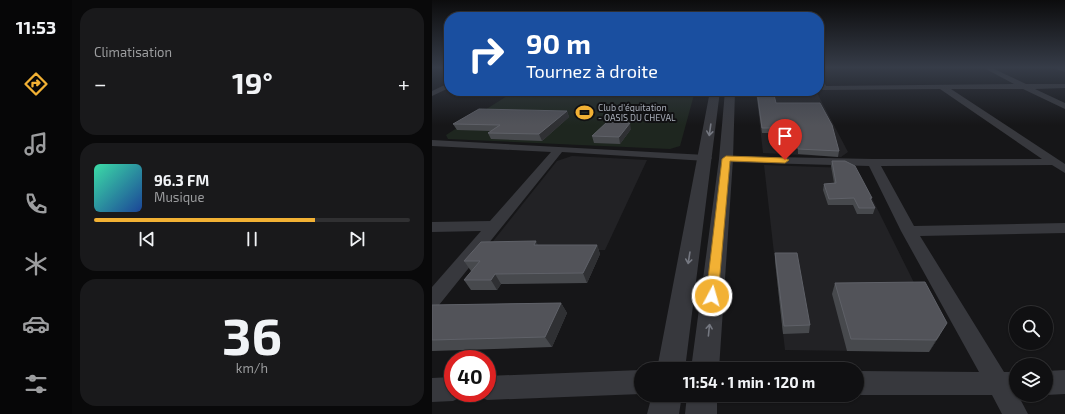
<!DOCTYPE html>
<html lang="fr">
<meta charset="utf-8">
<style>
:root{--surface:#101012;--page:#19191b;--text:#f1f3f6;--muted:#9c9d9f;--line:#303032;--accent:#f2b134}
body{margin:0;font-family:"Exo 2",sans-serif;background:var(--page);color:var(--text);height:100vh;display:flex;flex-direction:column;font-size:15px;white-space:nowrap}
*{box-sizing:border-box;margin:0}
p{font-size:13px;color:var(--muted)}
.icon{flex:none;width:22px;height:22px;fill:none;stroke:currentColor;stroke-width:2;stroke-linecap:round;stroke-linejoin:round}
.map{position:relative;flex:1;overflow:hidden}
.drawer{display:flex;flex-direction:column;gap:8px;padding:8px;background:#09090a;width:360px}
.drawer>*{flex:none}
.top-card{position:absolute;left:12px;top:12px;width:380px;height:84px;border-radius:16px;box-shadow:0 1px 3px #0004,0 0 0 1px var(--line);background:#1a4fa0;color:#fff;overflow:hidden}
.tools{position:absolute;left:577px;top:306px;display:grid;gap:8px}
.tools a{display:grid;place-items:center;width:44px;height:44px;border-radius:50%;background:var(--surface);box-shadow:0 1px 3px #0004,0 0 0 1px var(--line);font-size:20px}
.speed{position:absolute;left:12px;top:350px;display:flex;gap:8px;font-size:20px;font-weight:700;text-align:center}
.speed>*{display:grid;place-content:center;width:52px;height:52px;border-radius:50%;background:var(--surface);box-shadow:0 1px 3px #0004,0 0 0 1px var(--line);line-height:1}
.speed .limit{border:6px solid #d22;background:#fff;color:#111}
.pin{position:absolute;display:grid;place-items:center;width:34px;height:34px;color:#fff;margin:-41px -17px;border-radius:50% 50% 50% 0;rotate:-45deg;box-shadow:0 0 4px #0007}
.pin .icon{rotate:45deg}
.me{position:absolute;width:44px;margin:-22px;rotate:6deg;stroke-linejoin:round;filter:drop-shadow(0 0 3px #0008)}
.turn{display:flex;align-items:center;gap:14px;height:84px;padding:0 16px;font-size:18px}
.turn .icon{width:52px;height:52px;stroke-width:2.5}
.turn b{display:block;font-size:28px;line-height:34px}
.big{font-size:30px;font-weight:700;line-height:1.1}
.drawer .card{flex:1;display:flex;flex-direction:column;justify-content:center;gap:6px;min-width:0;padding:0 14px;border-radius:16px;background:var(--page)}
.drawer .dial{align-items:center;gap:0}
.dial b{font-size:52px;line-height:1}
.song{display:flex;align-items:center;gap:12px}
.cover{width:48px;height:48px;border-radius:6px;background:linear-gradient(135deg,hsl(160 70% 55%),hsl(220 70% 35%))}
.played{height:4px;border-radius:2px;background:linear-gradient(90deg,var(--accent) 70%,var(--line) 70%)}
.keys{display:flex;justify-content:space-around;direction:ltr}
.heat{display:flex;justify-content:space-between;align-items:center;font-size:22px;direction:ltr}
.trip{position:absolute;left:202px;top:362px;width:230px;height:40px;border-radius:20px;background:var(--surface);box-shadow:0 1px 3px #0004,0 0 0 1px var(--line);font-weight:700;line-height:40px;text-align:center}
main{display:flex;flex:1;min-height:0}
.dock{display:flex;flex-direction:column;width:72px;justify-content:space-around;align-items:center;background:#060607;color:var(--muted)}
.dock .icon{width:28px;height:28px}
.dock .selected{color:var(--accent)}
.dock b{font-size:18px;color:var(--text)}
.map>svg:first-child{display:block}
</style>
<main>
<nav class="dock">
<b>11:53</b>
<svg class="icon selected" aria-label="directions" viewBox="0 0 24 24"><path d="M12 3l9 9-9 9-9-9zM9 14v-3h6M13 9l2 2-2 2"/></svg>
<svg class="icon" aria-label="music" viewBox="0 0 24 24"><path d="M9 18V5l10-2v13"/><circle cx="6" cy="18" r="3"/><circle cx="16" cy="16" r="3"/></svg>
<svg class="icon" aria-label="phone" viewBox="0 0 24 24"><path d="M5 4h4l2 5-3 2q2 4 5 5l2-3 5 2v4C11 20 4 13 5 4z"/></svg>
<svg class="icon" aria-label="climate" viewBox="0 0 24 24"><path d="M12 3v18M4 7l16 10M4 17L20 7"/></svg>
<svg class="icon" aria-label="car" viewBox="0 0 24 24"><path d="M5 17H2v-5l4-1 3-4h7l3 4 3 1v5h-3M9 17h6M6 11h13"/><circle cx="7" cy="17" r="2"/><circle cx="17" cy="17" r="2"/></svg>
<svg class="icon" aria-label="filters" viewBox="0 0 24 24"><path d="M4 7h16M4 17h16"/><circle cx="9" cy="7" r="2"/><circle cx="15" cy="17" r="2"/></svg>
</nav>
<section class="drawer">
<div class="card"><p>Climatisation</p>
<div class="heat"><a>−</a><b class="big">19°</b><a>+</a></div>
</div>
<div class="card">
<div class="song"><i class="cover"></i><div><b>96.3 FM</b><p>Musique</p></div></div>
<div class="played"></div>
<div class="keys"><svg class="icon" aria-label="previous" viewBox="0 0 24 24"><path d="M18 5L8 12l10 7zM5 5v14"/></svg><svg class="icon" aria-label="pause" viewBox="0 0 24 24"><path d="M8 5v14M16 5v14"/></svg><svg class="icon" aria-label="next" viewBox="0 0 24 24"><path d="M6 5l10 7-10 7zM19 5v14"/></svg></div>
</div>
<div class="card dial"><b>36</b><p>km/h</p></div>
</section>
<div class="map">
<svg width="633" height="414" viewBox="0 0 633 414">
<rect width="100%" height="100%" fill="#161618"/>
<path fill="#222225" d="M324,91h60l32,61 -7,5 -78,-4z
M140,156l75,4 -42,90h-119l71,-89z
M332,165l83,3 13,6 80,161 -11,17 -144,-2z"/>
<path fill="#1e261f" d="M80,91h183l-15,55 -10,3 -222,-10 -2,-4 64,-41h16l4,-2z"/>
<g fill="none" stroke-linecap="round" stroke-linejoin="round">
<path fill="#37383d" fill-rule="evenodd" d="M550,67h8l36,17h39v4l-30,1 30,14v6l-42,-20h-72l114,75v9l-13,-8 -171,1 33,60 151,-3v10l-145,3 84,136h12v23h2l10,19h-26l-10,-19h-135v-24l122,1 -78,-141 -32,-65 -143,-4 -4,-1 -2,-2 2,-2 4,-1 147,3h169l-102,-70 -117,1 -4,-2v-10h3l4,8 188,-2z
M620,67l13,1v4l-12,-4z
M17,83v5l-17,8v-5z
M0,140l274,15 4,1 2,2 -2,2 -4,1 -144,-9 -123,153 -7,3v-21l49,-56 -49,1v-10l58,-1 61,-69 -119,-6z
M209,370v24l-154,6 -8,-4 -2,-3h10v-17z
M633,370v24l-19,1v-24z
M21,377v16h10l-2,4 -8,4 -21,1v-24z"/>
<path fill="#37383d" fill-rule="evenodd" d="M278,91h10l-35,278h-28z
M293,91h10l-2,68 -14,210h-28l28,-210z
M220,395h30l-3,19h-32z
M255,395h30v19h-32z"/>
</g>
<path fill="#47494d" d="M324,91h17l3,12 63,48 -1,6 -40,-3 -1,-21h-35z
M135,111l2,6 -27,24 -51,-2 -3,-6 3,-2 -34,-1 -4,-6z
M199,129l-11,15 -26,-1 -2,-7z
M400,161l40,37 -1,2 4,8 -2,6h-16l-4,-9h-25l-5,-15 1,-6 10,-1 -3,-17z
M106,245h59l3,9 -13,29 -86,1 -4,6h-26l-7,-10 8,-9h-1l-7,-10z
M343,253l35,72 -1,8 -26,1 -8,-73z
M403,283l105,52 -11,17 -82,-1 -15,-57z
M129,303l6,10 -15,34 -120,4v-46z"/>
<path fill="#2f3033" d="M135,111l2,6 -27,24 -3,-7z
M198,123l1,6 -11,15 -1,-7z
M104,241l5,10 -7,-6z
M165,245l3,9 -13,29 -4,-10z
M63,274l6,10 -4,6 -6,-10z
M129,303l6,10 -15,34 -7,-10z
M515,323l-7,12 -11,17 7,-12z"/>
<path fill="#525359" stroke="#5f6168" d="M325,91h16l3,12h44l12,22 7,26 -41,-2 -1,-21h-35z
M47,109l88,2 -28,23 -51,-1 12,-8 -47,-1z
M175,122l23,1 -11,14 -27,-1z
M400,161h13l10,5 17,32h-2l5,10h-16l-5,-10 -25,1 -5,-15 12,-1z
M104,241l-2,4h63l-14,28 -88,1 -4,6h-27l16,-19h-16l17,-19z
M343,253h22l13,72 -26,1z
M493,282l22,41 -11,17 -85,-1 -16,-56z
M129,303l-16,34 -113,3v-35z"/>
<defs><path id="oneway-shaft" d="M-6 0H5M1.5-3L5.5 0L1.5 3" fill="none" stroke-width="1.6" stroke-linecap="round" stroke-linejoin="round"/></defs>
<g stroke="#757881">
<use href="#oneway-shaft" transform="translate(278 130) rotate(98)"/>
<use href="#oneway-shaft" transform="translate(257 258) rotate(99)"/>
<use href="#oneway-shaft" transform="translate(277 330) rotate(-84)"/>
</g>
<linearGradient id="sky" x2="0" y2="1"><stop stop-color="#0c0c0d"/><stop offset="0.54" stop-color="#363c48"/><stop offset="1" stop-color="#363c48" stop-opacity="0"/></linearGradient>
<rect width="633" height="125" fill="url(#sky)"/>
<path fill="#f2b134" stroke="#9d7322" d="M294,156l59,2 4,2 -4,3 -55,-2 -12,135 -1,4 -5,1 -4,-1 -2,-4 16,-137z"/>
<defs>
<symbol id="stadium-bare" viewBox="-9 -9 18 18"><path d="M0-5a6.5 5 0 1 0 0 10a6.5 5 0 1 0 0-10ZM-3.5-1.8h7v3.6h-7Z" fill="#f2b134" stroke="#111113" stroke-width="2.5" paint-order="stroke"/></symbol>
</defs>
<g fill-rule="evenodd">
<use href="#stadium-bare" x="140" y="100" width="25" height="25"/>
</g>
<g text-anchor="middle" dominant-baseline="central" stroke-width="4" stroke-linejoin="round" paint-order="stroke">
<g font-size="9" fill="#a8adb8" stroke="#111113" text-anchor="start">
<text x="166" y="107">Club d'équitation<tspan x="166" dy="10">- OASIS DU CHEVAL</tspan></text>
</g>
</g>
</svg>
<div class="tools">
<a><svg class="icon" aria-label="search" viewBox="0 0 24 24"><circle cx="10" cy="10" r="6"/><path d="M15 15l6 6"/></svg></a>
<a><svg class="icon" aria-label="layers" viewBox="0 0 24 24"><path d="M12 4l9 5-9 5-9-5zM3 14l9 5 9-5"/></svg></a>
</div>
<div class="speed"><div class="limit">40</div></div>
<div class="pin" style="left:353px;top:160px;background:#d93025"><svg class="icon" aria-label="arrive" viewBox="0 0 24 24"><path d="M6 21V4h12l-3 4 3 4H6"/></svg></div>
<svg class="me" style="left:280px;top:296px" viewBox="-20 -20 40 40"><circle r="17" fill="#f2b134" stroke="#fff" stroke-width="3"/><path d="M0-11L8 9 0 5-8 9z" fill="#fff"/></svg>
<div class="trip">11:54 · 1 min · 120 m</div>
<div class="top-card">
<div class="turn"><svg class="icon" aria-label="right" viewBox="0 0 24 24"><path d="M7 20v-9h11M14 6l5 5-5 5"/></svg><div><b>90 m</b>Tournez à droite</div></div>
</div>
</div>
</main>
